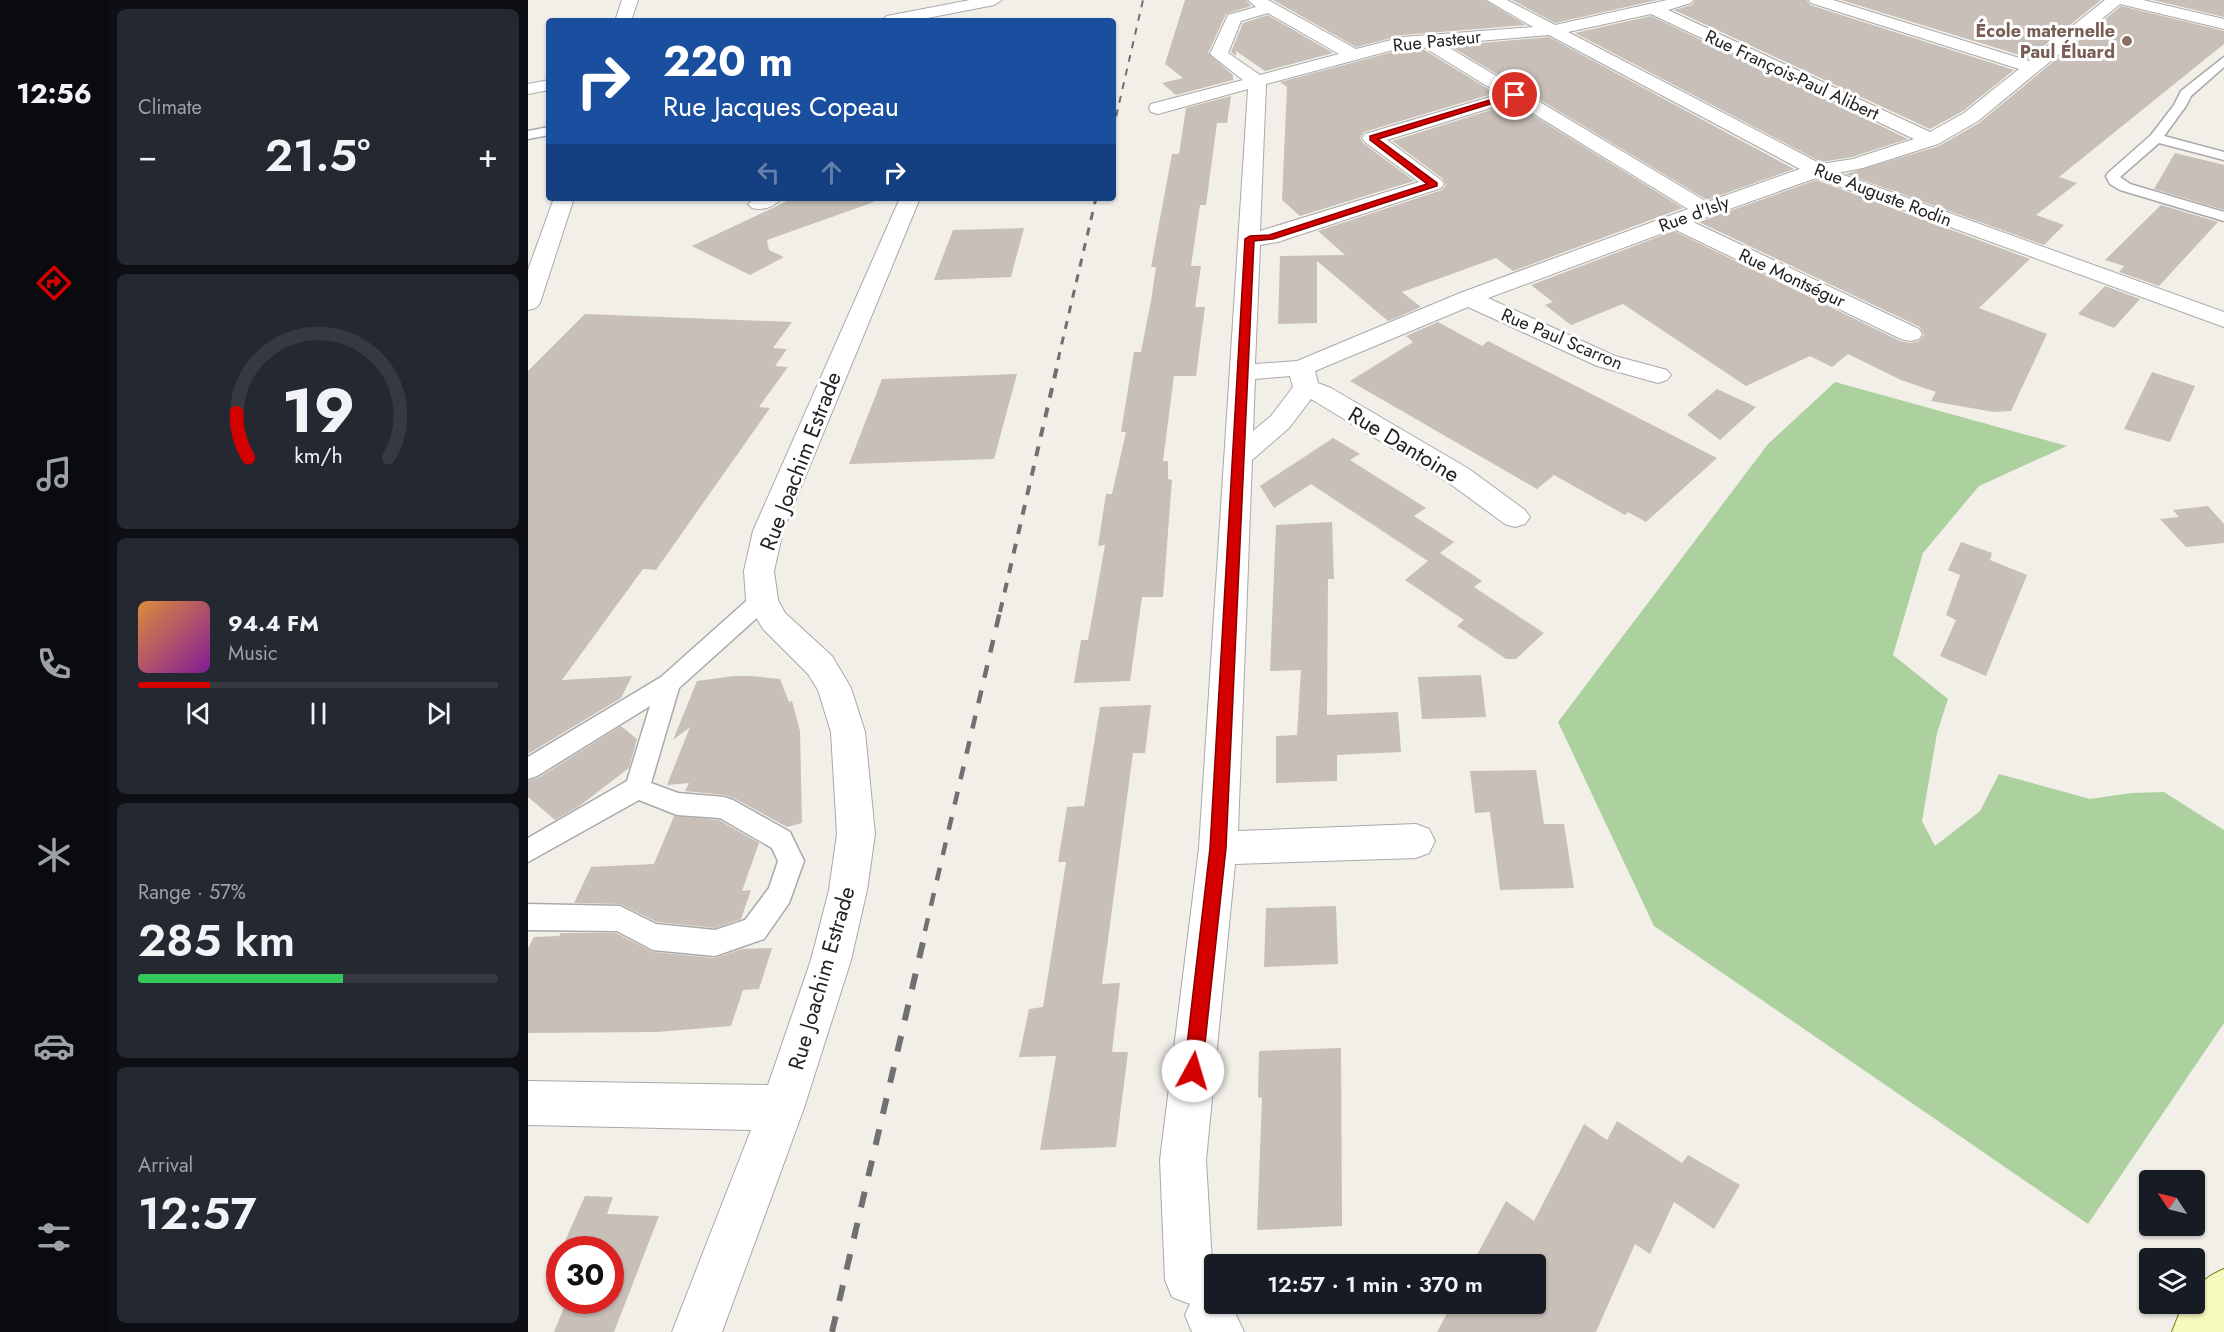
<!DOCTYPE html>
<meta charset="utf-8">
<style>
:root{--surface:#171b24;--page:#242831;--text:#f1f3f6;--muted:#9ea1a6;--line:#363941;--accent:#d40000}
body{margin:0;font-family:Jost,sans-serif;background:var(--page);color:var(--text);height:100vh;display:flex;flex-direction:column;font-size:22px;white-space:nowrap}
*{box-sizing:border-box;margin:0}
p{font-size:20px;color:var(--muted)}
.icon{flex:none;width:33px;height:33px;fill:none;stroke:currentColor;stroke-width:2;stroke-linecap:round;stroke-linejoin:round}
.map{position:relative;flex:1;overflow:hidden}
.side{display:flex;flex-direction:column;gap:9px;padding:9px;background:#0d0f14;width:420px}
.side>*{flex:none}
.hud{position:absolute;left:18px;top:18px;width:570px;height:183px;border-radius:6px;box-shadow:0 2px 4px #0004;background:#1a4fa0;color:#fff;overflow:hidden}
.needle{width:39px;rotate:305deg}
.tools{position:absolute;left:1611px;top:1170px;display:grid;gap:12px}
.tools a{display:grid;place-items:center;width:66px;height:66px;border-radius:6px;background:var(--surface);box-shadow:0 2px 4px #0004;font-size:30px}
.speed{position:absolute;left:18px;top:1236px;display:flex;gap:12px;font-size:30px;font-weight:700;text-align:center}
.speed>*{display:grid;place-content:center;width:78px;height:78px;border-radius:50%;background:var(--surface);box-shadow:0 2px 4px #0004;line-height:1}
.speed .limit{border:9px solid #d22;background:#fff;color:#111}
.pin{position:absolute;display:grid;place-items:center;width:51px;height:51px;color:#fff;margin:-26px;border:3px solid #fff;border-radius:50%;box-shadow:0 2px 6px #0007}
.me{position:absolute;width:66px;margin:-33px;rotate:6deg;stroke-linejoin:round;filter:drop-shadow(0 0 4px #0008)}
.turn{display:flex;align-items:center;gap:21px;height:126px;padding:0 18px;font-size:27px}
.turn .icon{width:78px;height:78px;stroke-width:2.5}
.turn b{display:block;font-size:42px;line-height:51px}
.lanes{display:flex;align-items:center;height:57px;padding:0 18px;background:#0003;justify-content:center;gap:30px;direction:ltr}
.lanes .off{opacity:.35}
.big{font-size:45px;font-weight:600;line-height:1.1}
.side .tile{flex:1;display:flex;flex-direction:column;justify-content:center;gap:9px;min-width:0;padding:0 21px;border-radius:9px;background:var(--page)}
.side .dial{align-items:center;gap:0}
.dial svg{height:156px;overflow:visible;fill:none;stroke:var(--line);stroke-width:7;stroke-linecap:round;text-anchor:middle}
.dial text{fill:var(--text);stroke:none}
.song{display:flex;align-items:center;gap:18px}
.cover{width:72px;height:72px;border-radius:9px;background:linear-gradient(135deg,hsl(30 70% 55%),hsl(290 70% 35%))}
.played{height:6px;border-radius:3px;background:linear-gradient(90deg,var(--accent) 20%,var(--line) 20%)}
.keys{display:flex;justify-content:space-around;direction:ltr}
.heat{display:flex;justify-content:space-between;align-items:center;font-size:33px;direction:ltr}
.charge{height:9px;border-radius:4px;background:linear-gradient(90deg,#34c759 57%,var(--line) 0)}
.trip{position:absolute;left:676px;top:1254px;width:342px;height:60px;border-radius:6px;background:var(--surface);box-shadow:0 2px 4px #0004;font-weight:600;line-height:60px;text-align:center}
main{display:flex;flex:1;min-height:0}
.dock{display:flex;flex-direction:column;width:108px;justify-content:space-around;align-items:center;background:#090b0e;color:var(--muted)}
.dock .icon{width:42px;height:42px}
.dock .on{color:var(--accent)}
.dock b{font-size:27px;color:var(--text)}
.map>svg:first-child{display:block}
</style>
<main>
<nav class="dock">
<b>12:56</b>
<svg class="icon on" aria-label="directions" viewBox="0 0 24 24"><path d="M12 3l9 9-9 9-9-9zM9 14v-3h6M13 9l2 2-2 2"/></svg>
<svg class="icon" aria-label="music" viewBox="0 0 24 24"><path d="M9 18V5l10-2v13"/><circle cx="6" cy="18" r="3"/><circle cx="16" cy="16" r="3"/></svg>
<svg class="icon" aria-label="phone" viewBox="0 0 24 24"><path d="M5 4h4l2 5-3 2q2 4 5 5l2-3 5 2v4C11 20 4 13 5 4z"/></svg>
<svg class="icon" aria-label="climate" viewBox="0 0 24 24"><path d="M12 3v18M4 7l16 10M4 17L20 7"/></svg>
<svg class="icon" aria-label="car" viewBox="0 0 24 24"><path d="M5 17H2v-5l4-1 3-4h7l3 4 3 1v5h-3M9 17h6M6 11h13"/><circle cx="7" cy="17" r="2"/><circle cx="17" cy="17" r="2"/></svg>
<svg class="icon" aria-label="filters" viewBox="0 0 24 24"><path d="M4 7h16M4 17h16"/><circle cx="9" cy="7" r="2"/><circle cx="15" cy="17" r="2"/></svg>
</nav>
<section class="side">
<div class="tile"><p>Climate</p>
<div class="heat"><a>−</a><b class="big">21.5°</b><a>+</a></div>
</div>
<div class="tile dial"><svg viewBox="0 0 100 80">
<path d="M14 69A42 42 0 1 1 86 69"/>
<path d="M14 69A42 42 0 0 1 8 46" stroke="#d40000"/>
<text x="50" y="56" font-size="32" font-weight="700">19</text>
<text x="50" y="72" font-size="11">km/h</text>
</svg></div>
<div class="tile">
<div class="song"><i class="cover"></i><div><b>94.4 FM</b><p>Music</p></div></div>
<div class="played"></div>
<div class="keys"><svg class="icon" aria-label="previous" viewBox="0 0 24 24"><path d="M18 5L8 12l10 7zM5 5v14"/></svg><svg class="icon" aria-label="pause" viewBox="0 0 24 24"><path d="M8 5v14M16 5v14"/></svg><svg class="icon" aria-label="next" viewBox="0 0 24 24"><path d="M6 5l10 7-10 7zM19 5v14"/></svg></div>
</div>
<div class="tile"><p>Range · 57%</p><b class="big">285 km</b><div class="charge"></div></div>
<div class="tile"><p>Arrival</p><b class="big">12:57</b></div>
</section>
<div class="map">
<svg width="1696" height="1332" viewBox="0 0 1696 1332">
<rect width="100%" height="100%" fill="#f2efe9"/>
<path fill="#add19e" d="M1307,382l232,64 -88,40 -56,67 -30,102 55,44 -11,34 -15,88 13,25 45,-35 19,-37 91,25 41,-6 33,-1 60,38v193l-136,201 -434,-298 -96,-204 210,-278z"/>
<path fill="#c7bfb8" d="M657,0h61l5,6 -25,8 -18,39 25,22v5l-57,15 -14,-12 21,-5 -18,-14z
M745,0h212l41,25 -123,10 -47,12z
M984,0h145l-102,23z
M1167,0h112l3,5 204,65 -51,41 -33,18 -256,-119 18,-5z
M1313,0h260l-72,58z
M1625,0h71v17z
M1593,6l103,25v13l-165,133 18,6 -41,32 28,10 -20,20 -198,-71 93,-28 40,-23z
M740,15l65,38 -68,18 -29,-20v5l-5,-4 12,-29z
M1123,16l257,123 -56,18 -31,5 -246,-129z
M1021,37l245,132 -87,31 -257,-154z
M893,48l74,45 -131,39 -4,6 3,5 51,38 -114,35 -18,-16 5,-113 -7,-5 124,-33z
M703,96l-4,27h-10l-11,82h-6l-9,61h10l-6,41h10l-9,69h-22l-11,85h5v18l4,1 -9,117h-21l-12,84 -56,2 7,-43h7l17,-95 -7,1 8,-52h6l14,-62h-5l13,-80h7l10,-51 5,-34h-5l21,-113h7l7,-46z
M985,103l170,105 -170,63 -17,-13 -94,34 19,15 -33,14 -71,-60v62l-39,1 2,-68 65,-1 -27,-24 124,-41 4,-5 -4,-7 -50,-37z
M1647,153l49,12v45l-70,-21z
M1288,180l214,79 -51,49 68,26 -36,77 -17,1 -63,-11 5,-9 -35,-12 -53,-26 -16,13 -22,-11 -64,30 -123,-82 -52,21 -26,-20 8,-3 -22,-17 143,-54 226,110 10,2 9,-2 5,-6 -4,-8 -221,-105z
M266,198h79l1,4 -107,38 2,10 15,7 -34,18 -58,-29z
M1633,205l57,17 -59,64 -40,-14 5,-6 -19,-6z
M496,228l-13,49 -77,3 19,-50z
M1577,286l35,13 -26,29 -36,-14z
M57,314l207,8 -19,26 14,1 -12,17 13,1 -29,40 11,1 -114,162 -13,-1 -81,111 70,-4 -11,22 -93,56v-383z
M910,322l44,24 6,-5 229,117 -71,64 -18,-10 -3,3 -71,-40 -17,14 -187,-108 63,-39 -7,-6z
M1624,372l43,14 -25,56 -46,-13z
M489,374l-23,85 -145,5 33,-85z
M1189,389l39,18 -36,33 -33,-25z
M805,438l27,16 -10,6 76,48 -12,8 40,26 -14,11 42,28 -8,6 70,46 -28,26h-10l-49,-33 7,-6 -59,-40 23,-19 -117,-77 -37,24 -14,-22z
M1680,506l16,18v19l-38,4 -26,-28 19,-2 -6,-7z
M804,522l2,57h-6l-1,136 71,-3 3,40 -64,3v26l-61,2v-47l21,-1 4,-65 -31,1 6,-146z
M1433,542l31,11 -2,7 37,15 -41,101 -46,-20 16,-36 -10,-5 14,-40 -12,-5z
M953,675l5,42 -64,2 -4,-42z
M206,676h17l29,3 9,23 3,-1 8,30 2,92 -15,4 -53,-29 -10,-3 -39,-4 4,-8 -22,2 23,-58 -17,13 24,-59z
M623,705l-6,48h-12l-31,231 18,-1 -8,69h16l-12,95 -76,3 16,-94 -37,1 10,-48 14,-2 23,-145h-8l9,-55 17,-1 16,-99z
M93,726l16,13 -8,29 -51,39 -23,13 -27,-23v-16l10,-3z
M1008,770l8,54h20l10,64 -74,2 -10,-78 -15,1 -5,-42z
M146,816l45,4 40,23 -17,48 9,-1 -10,29 -26,9 -58,-6 -37,-18 -46,-1 17,-36 63,-3z
M808,906l2,58 -74,3 2,-59z
M33,933h55l37,19 62,6 27,-9 30,-1 -13,41 -16,1 -12,36 -75,6 -128,1v-85l6,-11 25,-1z
M813,1048l1,178 -85,4 5,-132 -4,-1 1,-46z
M1089,1121l65,42 6,-8 52,30 -26,44 -40,-27 -24,52 -15,-10 -39,88h-159l15,-28h84v-40h-64l34,-63 28,20 50,-97 23,16z
M57,1196l28,1 -6,17 52,2 -45,116h-60l13,-32h43v-50h-49z"/>
<g fill="none" stroke-linecap="round" stroke-linejoin="round">
<defs>
<path id="lane" d="M1696,57v10l-33,29 -5,10 -22,30 60,16v8l-65,-17 -39,34 10,7 94,28v9l-104,-31 -10,-6 -4,-8 2,-3 43,-38 23,-30 7,-14z
M21,127v8l-21,4v-8z
M234,592l8,2 3,6 -3,6 -91,82 -28,95 27,10 46,4 9,3 57,32 14,29 -15,42 -25,36 -49,17 -62,-6 -36,-19 -89,-1v-26l92,2 36,18 59,6 30,-10 24,-32 9,-27 -6,-13 -52,-30 -43,-3 -38,-15 -111,62v-24l99,-57 23,-75 -113,70 -9,3v-22l133,-80 93,-83z"/>
<path id="street" d="M94,0h16l-7,21h-16z
M442,0h32l-8,5 -82,16h-33l8,-5z
M720,0h20l88,49 47,-12 130,-10 -46,-27h20l48,25 112,-25h26l-2,3 -23,7 262,122 34,-19 55,-44 -208,-66 -2,-3h24l196,61 76,-61h38l81,19v10l-104,-25 -142,117 -40,23 -75,24 -25,5 386,139v15l-408,-149 -123,44 226,107 3,5 -3,5 -9,2 -9,-2 -227,-110 -186,69 127,58 52,14 4,5 -4,5 -9,3 -61,-17 -129,-59 -153,64 3,12 13,5 138,81 56,41 5,7 -5,7 -10,3 -10,-3 -56,-41 -138,-84 -22,29 -37,32 -14,371 178,-7 13,5 6,12 -6,12 -13,5 -181,6 -29,296 7,120 -4,10 6,2v12h16l13,28h-52l-7,-17 5,-11 -18,-7 -7,-17 -5,-120 39,-312 49,-759 -90,25 -7,-2 -2,-4 2,-4 92,-24 -33,-26 18,-39 28,-8zM740,13l71,41 -79,21 -32,-22 13,-32zM1123,14l263,125 -61,20 -32,5 -253,-132zM1021,35l251,134 -93,33 -264,-158zM894,46l78,48 -135,40 -3,4 3,4 54,40 -159,49 6,-147 138,-37zM985,101l175,108 -228,84 -163,68 -42,3 5,-119 18,-3 163,-54 3,-4 -3,-4 -54,-40zM762,376l3,11 -22,29 -18,15 2,-52z
M21,80v10l-21,4v-10z
M26,198h20l-34,105 -4,5 -8,2v-40z
M227,198h26c-6,9 -19,13 -29,10l-4,-4z
M372,198h20l-137,333 -9,40 4,29 7,13 47,43 19,32 14,44 10,102 -8,56 -16,70 -47,148 -82,224h-50l79,-202 -223,-5v-44l240,4 43,-125 18,-70 8,-56 -6,-102 -13,-42 -10,-16 -45,-45 -17,-29 -2,-29 9,-40z"/>
<path id="secondary" d="M1696,1269v63h-52l7,-18 8,-10h7c0,-20 14,-28 30,-35z"/>
</defs>
<use href="#lane" stroke="#a9a9a9" stroke-width="3"/>
<use href="#street" stroke="#a9a9a9" stroke-width="2"/>
<use href="#secondary" stroke="#707d05" stroke-width="2"/>
<use href="#lane" fill="#fff" fill-rule="evenodd"/>
<use href="#street" fill="#fff" fill-rule="evenodd"/>
<use href="#secondary" fill="#f7fabf" fill-rule="evenodd"/>
<path stroke="#707070" stroke-width="2" stroke-dasharray="7 7" stroke-linecap="butt" d="M585,130l30,-130"/>
<path stroke="#707070" stroke-width="3" stroke-dasharray="8 8" stroke-linecap="butt" d="M530,360l38,-162"/>
<path stroke="#707070" stroke-width="4" stroke-dasharray="10 10" stroke-linecap="butt" d="M472,612l59,-254"/>
<path stroke="#707070" stroke-width="4.5" stroke-dasharray="13 13" stroke-linecap="butt" d="M397,931l75,-320"/>
<path stroke="#707070" stroke-width="6" stroke-dasharray="16 16" stroke-linecap="butt" d="M304,1332l94,-403"/>
</g>
<path fill="#d40000" stroke="#8a0000" stroke-width="1.5" d="M985,93l6,2 -141,44 59,44v3l-164,53 -19,2 -28,607 -24,223 -2,6 -7,3 -6,-3 -3,-6 26,-223 35,-609 5,-3 19,-1 158,-51 -57,-44v-4z"/>
<circle fill="#8d6e63" stroke="#fff" stroke-width="2" cx="1599" cy="41" r="6"/>
<g text-anchor="middle" dominant-baseline="central" stroke-width="6" stroke-linejoin="round" paint-order="stroke">
<g font-size="18" font-weight="bold" fill="#785e54" stroke="#fff" text-anchor="end">
<text x="1587" y="31">École maternelle<tspan x="1587" dy="21">Paul Éluard</tspan></text>
</g>
<g font-size="18" fill="#222" stroke="#fff">
<text transform="translate(909 41) rotate(-6)">Rue Pasteur</text>
<text transform="translate(1264 75) rotate(25)">Rue François-Paul Alibert</text>
<text transform="translate(1355 195) rotate(21)">Rue Auguste Rodin</text>
<text transform="translate(1166 214) rotate(-20)">Rue d'Isly</text>
<text transform="translate(1264 278) rotate(25)">Rue Montségur</text>
<text transform="translate(1034 339) rotate(23)">Rue Paul Scarron</text>
</g>
<g font-size="22" fill="#222" stroke="#fff">
<text transform="translate(876 444) rotate(31)">Rue Dantoine</text>
<text transform="translate(272 461) rotate(-69)">Rue Joachim Estrade</text>
<text transform="translate(293 978) rotate(-74)">Rue Joachim Estrade</text>
</g>
</g>
</svg>
<div class="tools">
<a><svg class="needle" viewBox="-14 -14 28 28"><path d="M0-13l5 13h-10z" fill="#e53935"/><path d="M0 13l5-13h-10z" fill="#9ea1a6"/></svg></a>
<a><svg class="icon" aria-label="layers" viewBox="0 0 24 24"><path d="M12 4l9 5-9 5-9-5zM3 14l9 5 9-5"/></svg></a>
</div>
<div class="speed"><div class="limit">30</div></div>
<div class="pin" style="left:987px;top:95px;background:#d93025"><svg class="icon" aria-label="arrive" viewBox="0 0 24 24"><path d="M6 21V4h12l-3 4 3 4H6"/></svg></div>
<svg class="me" style="left:665px;top:1071px" viewBox="-20 -20 40 40"><circle r="19" fill="#fff"/><path d="M0-13L10 11 0 6-10 11z" fill="#d40000"/></svg>
<div class="trip">12:57 · 1 min · 370 m</div>
<div class="hud">
<div class="turn"><svg class="icon" aria-label="right" viewBox="0 0 24 24"><path d="M7 20v-9h11M14 6l5 5-5 5"/></svg><div><b>220 m</b>Rue Jacques Copeau</div></div>
<div class="lanes"><svg class="icon off" aria-label="left" viewBox="0 0 24 24"><path d="M17 20v-9H6M10 6l-5 5 5 5"/></svg><svg class="icon off" aria-label="ahead" viewBox="0 0 24 24"><path d="M12 20V5M6 11l6-6 6 6"/></svg><svg class="icon" aria-label="right" viewBox="0 0 24 24"><path d="M7 20v-9h11M14 6l5 5-5 5"/></svg></div>
</div>
</div>
</main>
